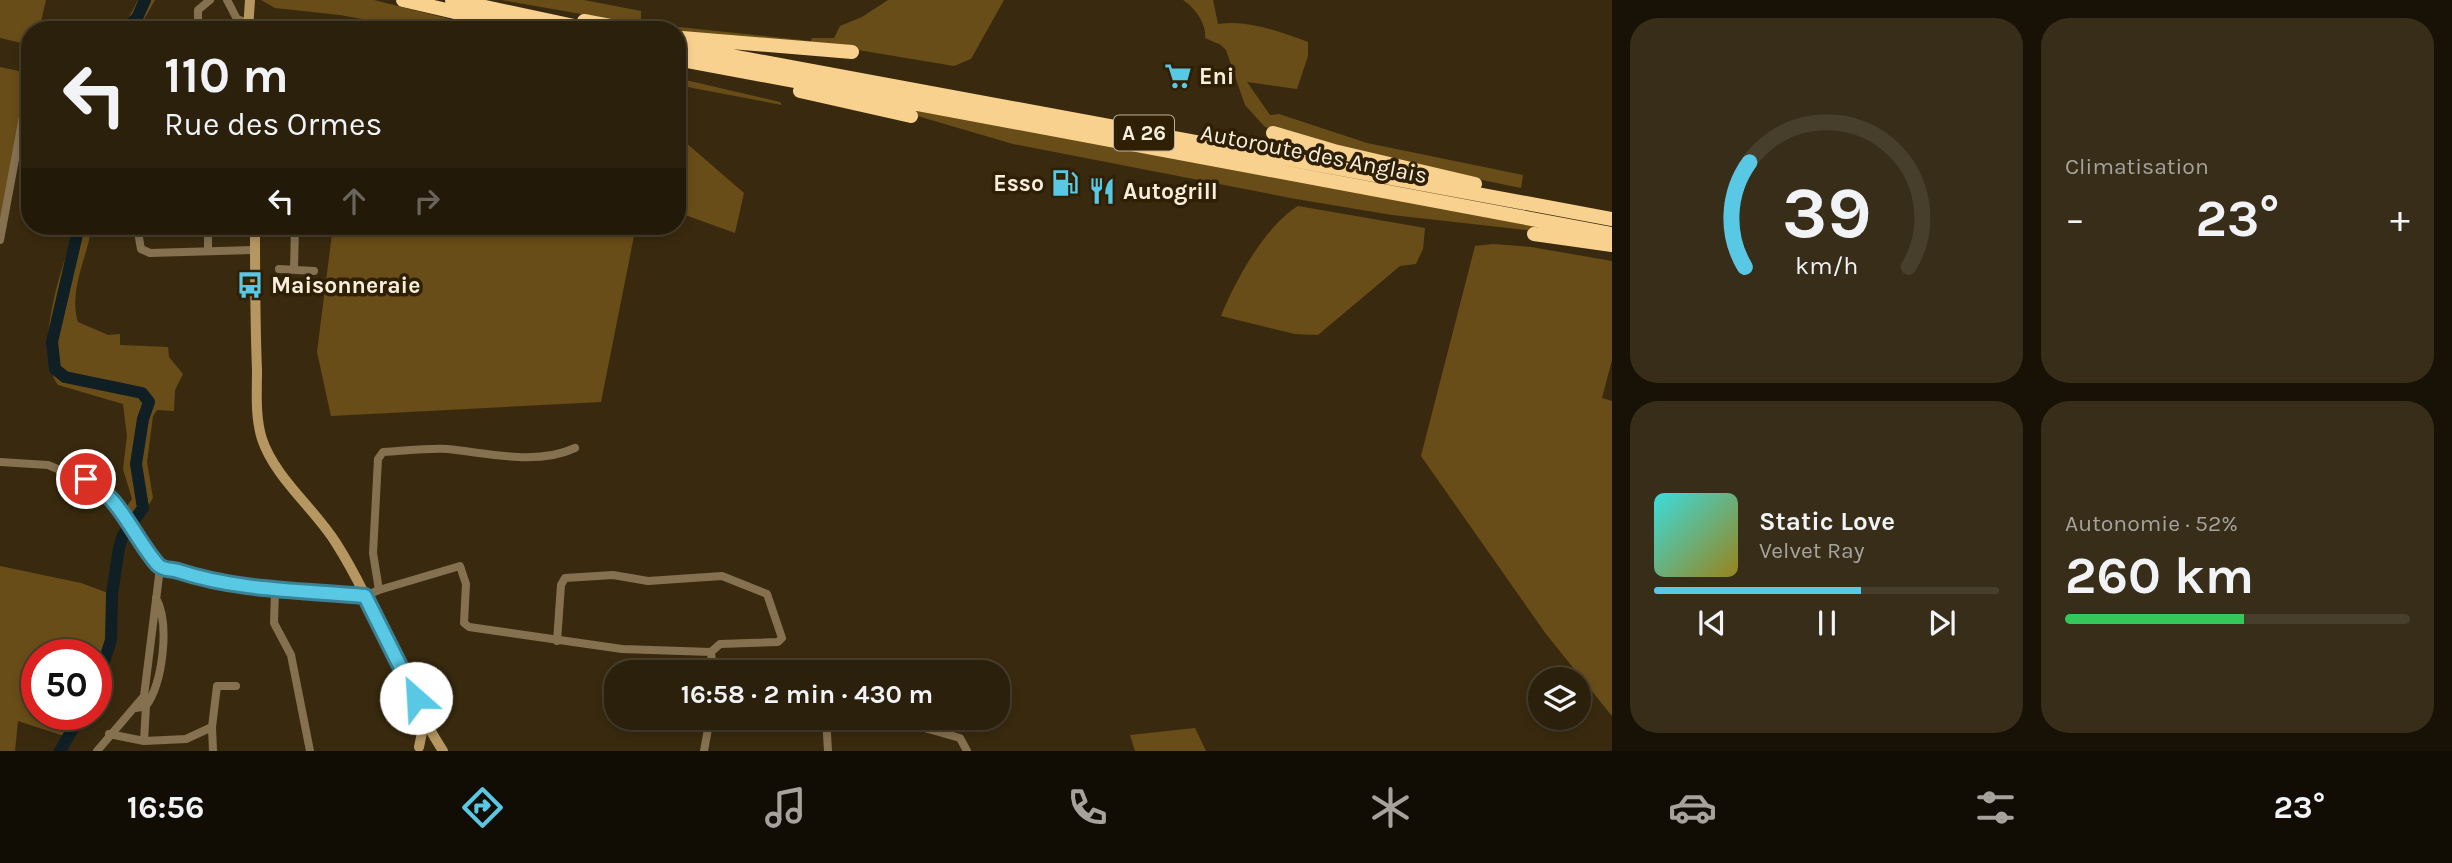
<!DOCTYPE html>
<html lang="fr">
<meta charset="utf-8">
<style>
:root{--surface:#2b200b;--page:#372d19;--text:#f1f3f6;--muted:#a6a39d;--line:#473e2c;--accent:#59c8e5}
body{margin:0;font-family:Karla,sans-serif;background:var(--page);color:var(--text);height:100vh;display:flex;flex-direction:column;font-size:26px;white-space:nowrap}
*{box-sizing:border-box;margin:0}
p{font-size:23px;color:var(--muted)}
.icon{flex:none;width:38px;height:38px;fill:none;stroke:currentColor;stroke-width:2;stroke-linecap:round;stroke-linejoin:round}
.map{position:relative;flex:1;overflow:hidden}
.side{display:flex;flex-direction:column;gap:18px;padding:18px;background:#181206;width:840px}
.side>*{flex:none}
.banner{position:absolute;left:21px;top:21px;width:665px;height:214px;border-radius:28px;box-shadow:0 4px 10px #0003,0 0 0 2px var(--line);background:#2b200b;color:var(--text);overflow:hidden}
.fabs{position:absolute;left:1528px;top:667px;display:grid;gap:14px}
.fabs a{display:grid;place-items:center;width:63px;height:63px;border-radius:50%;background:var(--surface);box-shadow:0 4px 10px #0003,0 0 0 2px var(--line);font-size:35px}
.speed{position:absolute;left:21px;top:639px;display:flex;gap:14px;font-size:35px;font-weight:700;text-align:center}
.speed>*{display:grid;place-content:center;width:91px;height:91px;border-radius:50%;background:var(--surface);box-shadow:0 4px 10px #0003,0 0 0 2px var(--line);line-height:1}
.speed .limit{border:10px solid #d22;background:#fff;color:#111}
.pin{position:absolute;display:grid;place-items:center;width:60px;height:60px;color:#fff;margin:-30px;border:4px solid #fff;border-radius:50%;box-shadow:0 2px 7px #0007}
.me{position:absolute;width:77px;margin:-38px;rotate:334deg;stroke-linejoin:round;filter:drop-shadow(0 0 5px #0008)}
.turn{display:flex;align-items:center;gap:24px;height:147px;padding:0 28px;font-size:32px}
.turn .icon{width:91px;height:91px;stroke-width:2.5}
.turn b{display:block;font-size:49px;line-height:60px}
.lanes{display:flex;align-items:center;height:66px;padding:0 28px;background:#0003;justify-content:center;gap:35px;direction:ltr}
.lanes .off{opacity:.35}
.big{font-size:52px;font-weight:700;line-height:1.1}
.side .card{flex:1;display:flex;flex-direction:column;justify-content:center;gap:10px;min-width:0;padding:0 24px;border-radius:28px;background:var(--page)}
.side .dial{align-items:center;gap:0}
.dial svg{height:182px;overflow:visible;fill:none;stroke:var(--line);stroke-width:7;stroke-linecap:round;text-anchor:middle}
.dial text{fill:var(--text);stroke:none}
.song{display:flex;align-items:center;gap:21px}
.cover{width:84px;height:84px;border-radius:10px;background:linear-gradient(135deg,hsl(180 70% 55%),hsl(50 70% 35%))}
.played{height:7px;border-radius:4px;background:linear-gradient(90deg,var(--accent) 60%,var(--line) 60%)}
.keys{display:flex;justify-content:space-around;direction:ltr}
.heat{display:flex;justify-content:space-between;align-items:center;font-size:38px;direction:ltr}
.charge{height:10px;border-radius:5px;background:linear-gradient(90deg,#34c759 52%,var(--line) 0)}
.side .tiles{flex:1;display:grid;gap:18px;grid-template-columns:repeat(2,1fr)}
.trip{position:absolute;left:604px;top:660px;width:406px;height:70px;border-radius:28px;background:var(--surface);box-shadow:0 4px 10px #0003,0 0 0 2px var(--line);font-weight:700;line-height:70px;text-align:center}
.tabs{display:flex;height:112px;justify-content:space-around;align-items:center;background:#110d04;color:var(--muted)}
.tabs .icon{width:49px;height:49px}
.tabs .current{color:var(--accent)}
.tabs b{font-size:32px;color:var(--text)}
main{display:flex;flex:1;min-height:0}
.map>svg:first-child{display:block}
</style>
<main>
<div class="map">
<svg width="1612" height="751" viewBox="0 0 1612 751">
<rect width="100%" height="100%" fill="#392a0f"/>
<path fill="#694d18" d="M0,0h46l-7,30h-9v15l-30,-7z
M138,0h17l-17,30h-21l12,-13z
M261,0h113l119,30h-70l-83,-15 -65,-7z
M501,0h83l57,11v12l170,18 1,-3h22l6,-12 22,-9 26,-17h116l-33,59 -17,7 -102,-17 -168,-17z
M1183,0h30l5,24c30,-5 62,8 90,18v14l-11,33 -50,-7 23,33 9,-1 88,29 156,32 -2,13 -83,-17 -173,-44 -20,-22 -19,-55 -5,-5 -16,-7c2,-14 -10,-30 -22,-38z
M0,67l28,6 -28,154z
M677,78l103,24 2,3 -105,-20z
M892,105l645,121 -2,5 -143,-16 -96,-16 -283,-55 -123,-36z
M677,135l67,58 -9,40 -58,-21z
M1298,206l127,22 -2,21 -7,15 -16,2 -82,69 -23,-1 -74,-18c14,-35 44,-90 77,-110z
M75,226h17c-4,29 -24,65 -14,96l30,13 12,-1v11l48,2 1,10 14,17 -8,16 -1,21 -17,-1 -4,6 -6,46 6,36 -17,27 -12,-15 8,-11 -9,-30 4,-33 -4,-32 -65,-19c-21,-29 -4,-91 6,-123 4,-13 11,-22 11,-36z
M333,226h303l-35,176 -270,14 -14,-64z
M1493,244l38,3 81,14v99l-10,38 10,3v315l-66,-82 -125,-178 54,-210z
M0,566l81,17 30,11 -2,46 -13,35v-21h-59v60h39l-12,22 -46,-15 -3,30h-15z
M1195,728l11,23h-71l-5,-16z"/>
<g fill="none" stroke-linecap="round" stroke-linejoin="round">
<path stroke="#0f1f24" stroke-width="12" d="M123,30l14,-12 8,-18
M79,226l-27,116 3,27 10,8 77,16 7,9 -6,17 -7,45 7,44 -20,27 -4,13 -7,46 -1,46 -15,46
M60,751l21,-37"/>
<path stroke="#857150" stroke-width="8" d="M227,0l10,19 11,4
M198,30v-20l12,-10
M137,226l4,23 9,4 103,-3
M208,226v24
M0,240l30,-161
M279,269l35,2
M294,270l1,-44
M0,462l48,3 51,21 61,82 43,12 72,11 90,5 14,-6 -6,-37 5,-94 5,-7c21,-1 43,-4 64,-3 42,4 89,17 128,-1
M379,590l81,-24 6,18 -2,39 5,4 153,22 89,3
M275,591l-1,32 17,32 19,96
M557,641l4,-56 4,-7 48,-3 35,6 74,-5 45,18 15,44 -4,4 -58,2 -9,8
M711,652l2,20
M136,708l10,-2c17,-24 24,-82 10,-108
M826,718l2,33
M889,718l71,20 7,13
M109,734l35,7 42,-2 26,-12
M144,741l2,-35
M97,751l47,-55 16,-128
M213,751l-1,-24 5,-41h19
M704,751l6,-33"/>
<path stroke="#b69761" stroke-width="10" d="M248,30l2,-30
M255,226c0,48 0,96 2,144 0,22 -2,47 5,69 13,39 53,70 74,104 42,66 66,145 107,208
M419,747l5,-24"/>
<path stroke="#f8d18e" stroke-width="14" d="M403,0l130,30
M452,0l141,30
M584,21l47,9
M682,38l170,14
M677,46l935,173
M677,59l935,175
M800,91l111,25
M1273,133l61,18 141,33
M1534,234l78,11"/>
</g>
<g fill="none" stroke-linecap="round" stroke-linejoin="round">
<defs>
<path id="route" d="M86,479c33,16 48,59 72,86 5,5 13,4 20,6 61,20 123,19 187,25l51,102"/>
</defs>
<use href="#route" stroke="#3a8295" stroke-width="18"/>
<use href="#route" stroke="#59c8e5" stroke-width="12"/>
</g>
<defs>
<symbol id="supermarket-bare" viewBox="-9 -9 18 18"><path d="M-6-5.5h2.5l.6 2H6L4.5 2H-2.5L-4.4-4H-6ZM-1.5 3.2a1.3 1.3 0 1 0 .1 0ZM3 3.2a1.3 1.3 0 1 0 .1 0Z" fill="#59c8e5" stroke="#2f2005" stroke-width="2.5" paint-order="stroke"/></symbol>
<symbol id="fuel-bare" viewBox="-9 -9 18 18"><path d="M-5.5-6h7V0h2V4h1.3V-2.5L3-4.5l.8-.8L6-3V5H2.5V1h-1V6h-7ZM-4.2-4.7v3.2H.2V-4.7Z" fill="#59c8e5" stroke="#2f2005" stroke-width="2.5" paint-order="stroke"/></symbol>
<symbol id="restaurant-bare" viewBox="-9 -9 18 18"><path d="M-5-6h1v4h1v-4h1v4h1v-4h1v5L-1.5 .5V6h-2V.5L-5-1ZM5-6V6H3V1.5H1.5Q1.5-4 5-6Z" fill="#59c8e5" stroke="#2f2005" stroke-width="2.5" paint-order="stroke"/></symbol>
<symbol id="bus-bare" viewBox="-9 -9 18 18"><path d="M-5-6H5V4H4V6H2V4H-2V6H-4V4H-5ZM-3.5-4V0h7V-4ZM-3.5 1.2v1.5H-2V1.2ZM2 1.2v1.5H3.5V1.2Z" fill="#59c8e5" stroke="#2f2005" stroke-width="2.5" paint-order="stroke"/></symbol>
</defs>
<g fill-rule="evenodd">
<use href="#supermarket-bare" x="1159" y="57" width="38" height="38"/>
<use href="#fuel-bare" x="1046" y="164" width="38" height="38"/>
<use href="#restaurant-bare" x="1083" y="172" width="38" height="38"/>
<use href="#bus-bare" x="231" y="266" width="38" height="38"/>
</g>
<g text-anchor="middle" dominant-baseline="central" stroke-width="7" stroke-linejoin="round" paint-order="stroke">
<rect fill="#2f2005" stroke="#bcb19e" stroke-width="2" x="1114" y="115.5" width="60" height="35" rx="5"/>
<g font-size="21" font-weight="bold" fill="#f9efdf">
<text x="1144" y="133">A 26</text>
</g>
<g font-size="23" font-weight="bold" fill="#f9efdf" stroke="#2f2005" text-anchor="start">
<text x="1199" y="76">Eni</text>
<text x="1044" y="183" text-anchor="end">Esso</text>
<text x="1123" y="191">Autogrill</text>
<text x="271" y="285">Maisonneraie</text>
</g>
<g font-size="23" fill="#f9efdf" stroke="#2f2005">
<text transform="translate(1314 154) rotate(11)">Autoroute des Anglais</text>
</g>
</g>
</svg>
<div class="fabs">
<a><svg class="icon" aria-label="layers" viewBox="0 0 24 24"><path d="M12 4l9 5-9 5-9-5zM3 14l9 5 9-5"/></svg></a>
</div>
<div class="speed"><div class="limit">50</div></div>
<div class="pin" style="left:86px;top:479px;background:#d93025"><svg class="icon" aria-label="arrive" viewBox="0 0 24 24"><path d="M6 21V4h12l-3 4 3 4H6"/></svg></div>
<svg class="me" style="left:416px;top:698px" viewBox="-20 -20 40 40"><circle r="19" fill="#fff"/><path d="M0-13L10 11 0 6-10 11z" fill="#59c8e5"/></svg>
<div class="trip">16:58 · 2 min · 430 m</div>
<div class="banner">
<div class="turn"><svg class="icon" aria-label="left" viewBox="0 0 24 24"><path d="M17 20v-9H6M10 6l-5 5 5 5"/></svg><div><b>110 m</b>Rue des Ormes</div></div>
<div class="lanes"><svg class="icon" aria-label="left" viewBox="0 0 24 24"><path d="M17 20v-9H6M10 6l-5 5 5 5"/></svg><svg class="icon off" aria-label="ahead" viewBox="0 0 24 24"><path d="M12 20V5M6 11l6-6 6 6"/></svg><svg class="icon off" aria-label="right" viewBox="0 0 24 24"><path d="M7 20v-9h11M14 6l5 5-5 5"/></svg></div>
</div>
</div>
<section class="side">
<div class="tiles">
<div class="card dial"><svg viewBox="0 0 100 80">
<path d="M14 69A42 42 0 1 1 86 69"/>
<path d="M14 69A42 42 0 0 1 16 23" stroke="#59c8e5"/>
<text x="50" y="56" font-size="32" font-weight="700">39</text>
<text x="50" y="72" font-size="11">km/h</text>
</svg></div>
<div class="card"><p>Climatisation</p>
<div class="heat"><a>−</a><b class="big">23°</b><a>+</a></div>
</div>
<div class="card">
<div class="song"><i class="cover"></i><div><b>Static Love</b><p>Velvet Ray</p></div></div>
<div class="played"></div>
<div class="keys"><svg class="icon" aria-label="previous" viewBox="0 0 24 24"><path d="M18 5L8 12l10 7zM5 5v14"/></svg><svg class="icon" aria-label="pause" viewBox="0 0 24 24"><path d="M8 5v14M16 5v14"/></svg><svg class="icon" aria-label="next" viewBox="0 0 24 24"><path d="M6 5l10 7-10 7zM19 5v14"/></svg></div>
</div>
<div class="card"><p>Autonomie · 52%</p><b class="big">260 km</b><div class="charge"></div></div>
</div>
</section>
</main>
<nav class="tabs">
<b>16:56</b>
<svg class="icon current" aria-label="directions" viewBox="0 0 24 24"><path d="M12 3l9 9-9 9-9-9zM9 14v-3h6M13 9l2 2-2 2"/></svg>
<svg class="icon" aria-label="music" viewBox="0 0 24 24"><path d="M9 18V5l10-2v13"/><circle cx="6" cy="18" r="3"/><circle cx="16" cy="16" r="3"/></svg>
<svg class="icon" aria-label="phone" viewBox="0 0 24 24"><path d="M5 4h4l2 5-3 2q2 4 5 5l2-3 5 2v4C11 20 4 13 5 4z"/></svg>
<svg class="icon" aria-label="climate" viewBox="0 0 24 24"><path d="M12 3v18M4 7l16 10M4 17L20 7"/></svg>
<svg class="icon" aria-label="car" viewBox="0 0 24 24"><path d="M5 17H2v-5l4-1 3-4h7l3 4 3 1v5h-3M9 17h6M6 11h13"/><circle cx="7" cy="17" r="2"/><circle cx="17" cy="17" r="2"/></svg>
<svg class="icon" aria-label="filters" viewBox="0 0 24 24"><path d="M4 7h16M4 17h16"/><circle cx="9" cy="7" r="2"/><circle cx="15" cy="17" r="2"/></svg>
<b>23°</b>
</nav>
